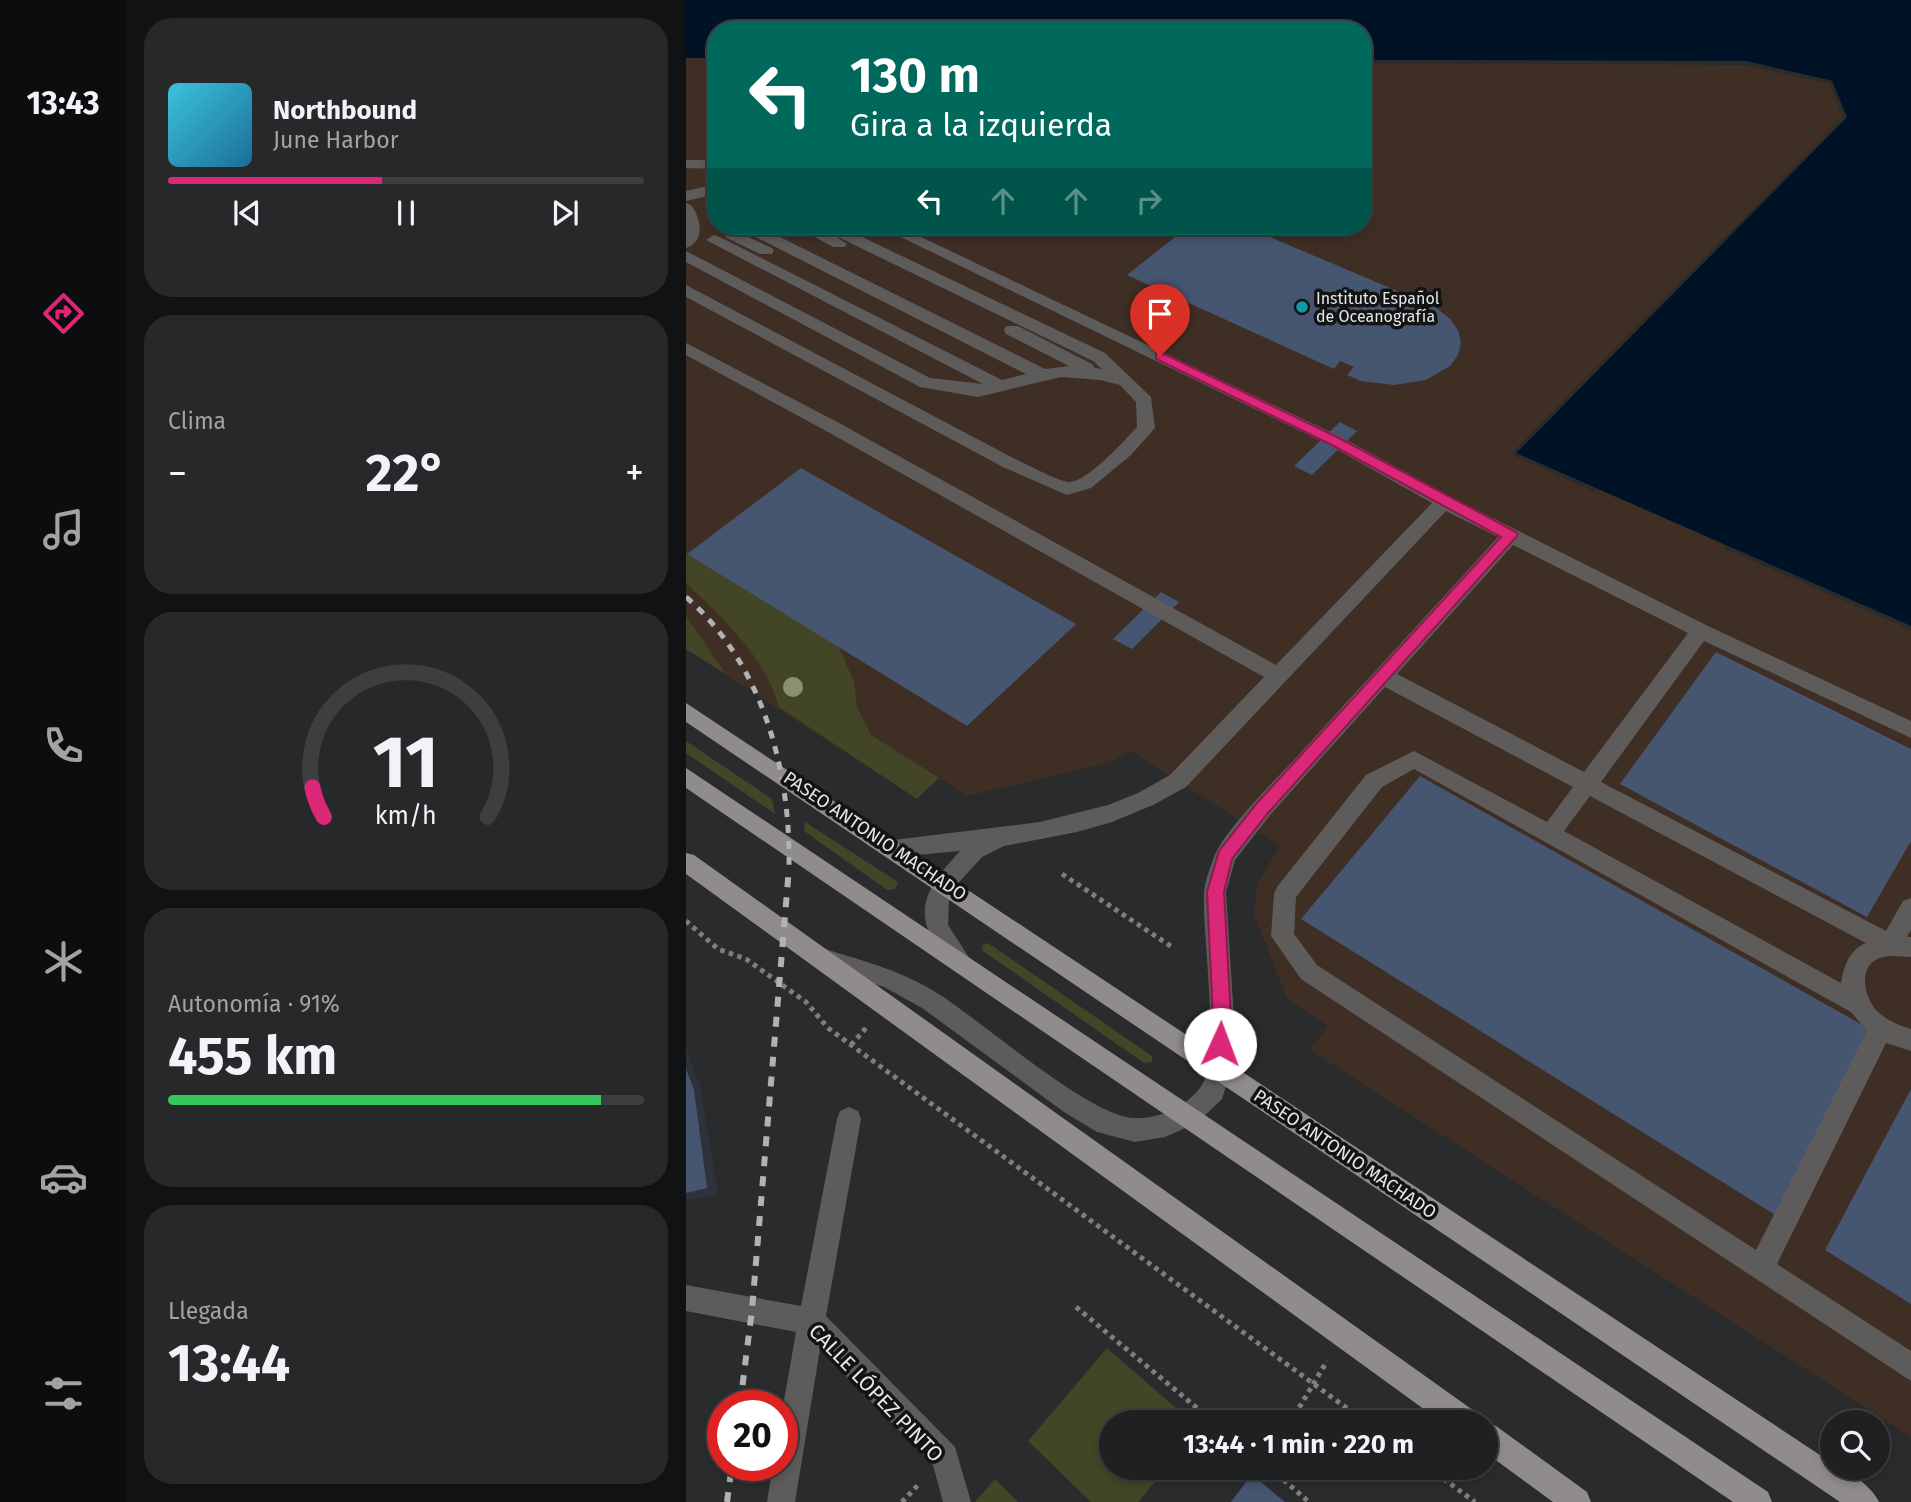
<!DOCTYPE html>
<html lang="es">
<meta charset="utf-8">
<style>
:root{--surface:#1f2022;--page:#27282a;--text:#f1f3f6;--muted:#a1a3a5;--line:#3c3e40;--accent:#db2777}
body{margin:0;font-family:"Fira Sans",sans-serif;background:var(--page);color:var(--text);height:100vh;display:flex;flex-direction:column;font-size:26px;white-space:nowrap}
*{box-sizing:border-box;margin:0}
p{font-size:23px;color:var(--muted)}
.icon{flex:none;width:38px;height:38px;fill:none;stroke:currentColor;stroke-width:2;stroke-linecap:round;stroke-linejoin:round}
.map{position:relative;flex:1;overflow:hidden}
.drawer{display:flex;flex-direction:column;gap:18px;padding:18px;background:#111213;width:560px}
.drawer>*{flex:none}
.top-card{position:absolute;left:21px;top:21px;width:665px;height:214px;border-radius:28px;box-shadow:0 4px 10px #0003,0 0 0 2px var(--line);background:#00695c;color:#fff;overflow:hidden}
.controls{position:absolute;left:1134px;top:1410px;display:grid;gap:14px}
.controls a{display:grid;place-items:center;width:70px;height:70px;border-radius:50%;background:var(--surface);box-shadow:0 4px 10px #0003,0 0 0 2px var(--line);font-size:35px}
.speed{position:absolute;left:21px;top:1390px;display:flex;gap:14px;font-size:35px;font-weight:700;text-align:center}
.speed>*{display:grid;place-content:center;width:91px;height:91px;border-radius:50%;background:var(--surface);box-shadow:0 4px 10px #0003,0 0 0 2px var(--line);line-height:1}
.speed .limit{border:10px solid #d22;background:#fff;color:#111}
.pin{position:absolute;display:grid;place-items:center;width:60px;height:60px;color:#fff;margin:-72px -30px;border-radius:50% 50% 50% 0;rotate:-45deg;box-shadow:0 0 7px #0007}
.pin .icon{rotate:45deg}
.me{position:absolute;width:77px;margin:-38px;rotate:2deg;stroke-linejoin:round;filter:drop-shadow(0 0 5px #0008)}
.turn{display:flex;align-items:center;gap:24px;height:147px;padding:0 28px;font-size:32px}
.turn .icon{width:91px;height:91px;stroke-width:2.5}
.turn b{display:block;font-size:49px;line-height:60px}
.lanes{display:flex;align-items:center;height:66px;padding:0 28px;background:#0003;justify-content:center;gap:35px;direction:ltr}
.lanes .off{opacity:.35}
.big{font-size:52px;font-weight:700;line-height:1.1}
.drawer .tile{flex:1;display:flex;flex-direction:column;justify-content:center;gap:10px;min-width:0;padding:0 24px;border-radius:28px;background:var(--page)}
.drawer .dial{align-items:center;gap:0}
.dial svg{height:182px;overflow:visible;fill:none;stroke:var(--line);stroke-width:7;stroke-linecap:round;text-anchor:middle}
.dial text{fill:var(--text);stroke:none}
.song{display:flex;align-items:center;gap:21px}
.cover{width:84px;height:84px;border-radius:10px;background:linear-gradient(135deg,hsl(190 70% 55%),hsl(200 70% 35%))}
.played{height:7px;border-radius:4px;background:linear-gradient(90deg,var(--accent) 45%,var(--line) 45%)}
.keys{display:flex;justify-content:space-around;direction:ltr}
.heat{display:flex;justify-content:space-between;align-items:center;font-size:38px;direction:ltr}
.charge{height:10px;border-radius:5px;background:linear-gradient(90deg,#34c759 91%,var(--line) 0)}
.trip{position:absolute;left:413px;top:1410px;width:399px;height:70px;border-radius:35px;background:var(--surface);box-shadow:0 4px 10px #0003,0 0 0 2px var(--line);font-weight:700;line-height:70px;text-align:center}
main{display:flex;flex:1;min-height:0}
.tab-bar{display:flex;flex-direction:column;width:126px;justify-content:space-around;align-items:center;background:#0c0d0e;color:var(--muted)}
.tab-bar .icon{width:49px;height:49px}
.tab-bar .selected{color:var(--accent)}
.tab-bar b{font-size:32px;color:var(--text)}
.map>svg:first-child{display:block}
</style>
<main>
<nav class="tab-bar">
<b>13:43</b>
<svg class="icon selected" aria-label="directions" viewBox="0 0 24 24"><path d="M12 3l9 9-9 9-9-9zM9 14v-3h6M13 9l2 2-2 2"/></svg>
<svg class="icon" aria-label="music" viewBox="0 0 24 24"><path d="M9 18V5l10-2v13"/><circle cx="6" cy="18" r="3"/><circle cx="16" cy="16" r="3"/></svg>
<svg class="icon" aria-label="phone" viewBox="0 0 24 24"><path d="M5 4h4l2 5-3 2q2 4 5 5l2-3 5 2v4C11 20 4 13 5 4z"/></svg>
<svg class="icon" aria-label="climate" viewBox="0 0 24 24"><path d="M12 3v18M4 7l16 10M4 17L20 7"/></svg>
<svg class="icon" aria-label="car" viewBox="0 0 24 24"><path d="M5 17H2v-5l4-1 3-4h7l3 4 3 1v5h-3M9 17h6M6 11h13"/><circle cx="7" cy="17" r="2"/><circle cx="17" cy="17" r="2"/></svg>
<svg class="icon" aria-label="filters" viewBox="0 0 24 24"><path d="M4 7h16M4 17h16"/><circle cx="9" cy="7" r="2"/><circle cx="15" cy="17" r="2"/></svg>
</nav>
<section class="drawer">
<div class="tile">
<div class="song"><i class="cover"></i><div><b>Northbound</b><p>June Harbor</p></div></div>
<div class="played"></div>
<div class="keys"><svg class="icon" aria-label="previous" viewBox="0 0 24 24"><path d="M18 5L8 12l10 7zM5 5v14"/></svg><svg class="icon" aria-label="pause" viewBox="0 0 24 24"><path d="M8 5v14M16 5v14"/></svg><svg class="icon" aria-label="next" viewBox="0 0 24 24"><path d="M6 5l10 7-10 7zM19 5v14"/></svg></div>
</div>
<div class="tile"><p>Clima</p>
<div class="heat"><a>−</a><b class="big">22°</b><a>+</a></div>
</div>
<div class="tile dial"><svg viewBox="0 0 100 80">
<path d="M14 69A42 42 0 1 1 86 69"/>
<path d="M14 69A42 42 0 0 1 9 56" stroke="#db2777"/>
<text x="50" y="56" font-size="32" font-weight="700">11</text>
<text x="50" y="72" font-size="11">km/h</text>
</svg></div>
<div class="tile"><p>Autonomía · 91%</p><b class="big">455 km</b><div class="charge"></div></div>
<div class="tile"><p>Llegada</p><b class="big">13:44</b></div>
</section>
<div class="map">
<svg width="1225" height="1502" viewBox="0 0 1225 1502">
<rect width="100%" height="100%" fill="#292b2d"/>
<path fill="#2e323a" d="M0,1048l14,37 18,110 -32,5z"/>
<path fill="#3f2e24" d="M0,58h30v168h647v-166l383,1 86,20 15,36 -331,336 395,173v811l-601,-387 18,-24 -41,-28 -33,-83 3,-31 23,-38 -149,-95 -23,12 -141,33 -28,-18 -22,21 -231,-150z"/>
<path fill="#434527" d="M0,553l152,92 16,37 3,25 14,28 68,43 -22,21 -138,-92c-14,-51 -56,-88 -93,-124z
M0,616l40,58 -40,-25z
M0,741l86,58 3,15 -89,-61z
M119,822l93,60 -3,7 -8,1 -83,-59z
M302,943l164,113v6l-8,1 -161,-112 -1,-6z
M421,1348l86,75h-82v45h56l-29,34h-47l-63,-61z
M309,1479l23,23h-43z"/>
<path fill="#001326" d="M0,0h1225v626l-395,-173 330,-335 -14,-37 -86,-20 -383,-1v-30h-647v28h-30z"/>
<path fill="#292b2d" d="M677,60l383,1 86,20 15,36 -331,336 81,36 -2,3 -80,-36 -2,-4 330,-335 -13,-33 -85,-19 -382,-2z
M1039,545l186,81v4l-188,-82z"/>
<path fill="#465671" d="M503,226h55l165,70 -8,8 14,5 8,-7 15,7 12,10 8,11 3,12 -3,13 -8,11 -24,14 -32,5 -33,-4 -14,-6 7,-8 -14,-6 -6,8 -207,-94z
M654,422l17,9 -45,44 -18,-9z
M115,468l275,156 -109,102 -280,-172z
M475,592l18,10 -47,47 -19,-10z
M1030,652l195,97v92l-44,76 -247,-133z
M734,776l455,256 -98,184 -476,-297z
M0,1069l8,21 13,98 -21,5z
M1225,1089v215l-86,-54z
M566,1474l29,25 4,3h-54z"/>
<g fill="none" stroke-linecap="round" stroke-linejoin="round">
<path stroke="#7d7e80" stroke-width="5" stroke-dasharray="4.5 4.5" stroke-linecap="butt" d="M376,874l110,73
M0,921l32,28 28,10 60,43 22,26 539,395
M165,1045l15,-17
M390,1307l139,116
M604,1423l37,-62
M584,1468l39,34
M743,1468l46,34
M216,1502l16,-17"/>
<path fill="#5d5c5b" fill-rule="evenodd" d="M0,160h30v9l-30,-1z
M30,184v10l-30,7v-10z
M0,203l5,2c10,13 15,36 -5,43z
M60,226h12l287,143 24,-3 -63,-32 -2,-4 2,-4h12l74,38 3,4 7,1 -9,-8 -259,-126 13,9 -2,3h-12l-38,-21h20l6,3 -2,-3h20l266,127 46,44 4,31 -24,27 -40,33 -24,7 -64,-28 -317,-170v-12l329,174c12,5 44,23 55,23 18,-1 55,-42 67,-55l-1,-25 -16,-17 -20,-5 -39,-3 -83,20 -58,-10 -234,-125v-11l244,127 53,6 -277,-144 8,-5 6,2 282,143 24,-6 -280,-142 -2,-3z
M192,226h20l443,211 110,60 257,129 203,95v17l-207,-97 -103,141 285,149 17,-30 8,-3v32l-4,7h4v20c-9,0 -19,-2 -28,0 -26,6 -20,39 -6,54 10,10 22,14 34,18v22l-25,-8 -109,221 134,87v30l-610,-402 -30,-43 3,-42 3,-7 89,-112 48,-24 133,71 26,-35 -188,-100 -114,127 -36,46 -9,32 8,127 -3,51 -9,29 -25,24 -32,14 -30,5 -38,-10 -33,-20 -142,-104 -38,-21 -67,-21 -4,-7 4,-7 8,-3c39,12 77,22 112,44 44,27 154,125 198,125 25,1 53,-12 67,-33 19,-27 0,-152 2,-191 0,-11 6,-26 10,-37 9,-25 60,-76 80,-97 68,-75 136,-148 204,-223l-52,-26 -260,276 -33,18 -41,17 -35,10 -73,14 -22,11 -29,32 -4,9 -1,27 24,37 -4,7 -8,3c-11,-4 -16,-14 -22,-24 -28,-40 -7,-65 22,-97l-67,6 -8,-2 -3,-7 3,-7 155,-19 68,-17 30,-12 32,-18 94,-98 -436,-245 -142,-77v-12l155,81 435,241 156,-162 -103,-58zM827,545l175,88 -104,139 -187,-98zM728,769l437,243 16,19 -111,219 -439,-285 -23,-31 2,-37 86,-110zM904,796l276,147c-17,7 -22,23 -25,40l-277,-152z
M47,230l39,18 2,3 -2,3h-12l-33,-16 -2,-3 2,-3z
M163,1107l9,4 3,8 -35,197 129,131 16,55h-28l-10,-37 -113,-116 -25,153h-28l6,-37h9v-53l14,-80 -110,-21v-26l115,21 36,-187 3,-8z"/>
<path fill="#8f8c8b" fill-rule="evenodd" d="M0,703l1146,760v5c16,0 41,20 47,34h-39l-1154,-780z
M0,768l1082,724 4,10h-39l-1047,-714z
M0,853l8,2 783,558 4,10h-38l-757,-549z
M800,1422l10,4 91,66 4,10h-38l-67,-49z"/>
<path stroke="#b0b2b3" stroke-width="5" stroke-dasharray="8 8" stroke-linecap="butt" d="M0,597c77,67 105,174 103,272"/>
<path stroke="#b0b2b3" stroke-width="6" stroke-dasharray="10 10" stroke-linecap="butt" d="M54,1405l12,-95 37,-442
M41,1502l5,-37"/>
</g>
<circle fill="#8c906f" cx="107" cy="687" r="10"/>
<path fill="#db2777" stroke="#8e194d" stroke-width="2" d="M474,352l179,86 177,94 2,3 -250,278 -36,46 -8,33 7,127 -4,31 -7,3 -6,-3 -3,-6 2,-25 -6,-127 12,-41 38,-48 244,-266 -171,-93 -174,-85v-6z"/>
<circle fill="#0f9aa8" stroke="#131314" stroke-width="2.5" cx="616" cy="307" r="7"/>
<g text-anchor="middle" dominant-baseline="central" stroke-width="7" stroke-linejoin="round" paint-order="stroke">
<g font-size="16" fill="#e6e7e8" stroke="#131314" text-anchor="start">
<text x="630" y="298">Instituto Español<tspan x="630" dy="18">de Oceanografía</tspan></text>
</g>
<g font-size="18" fill="#e6e7e8" stroke="#131314">
<text transform="translate(189 836) rotate(34)">PASEO ANTONIO MACHADO</text>
<text transform="translate(659 1154) rotate(34)">PASEO ANTONIO MACHADO</text>
</g>
<g font-size="21" fill="#e6e7e8" stroke="#131314">
<text transform="translate(190 1393) rotate(46)">CALLE LÓPEZ PINTO</text>
</g>
</g>
</svg>
<div class="controls">
<a><svg class="icon" aria-label="search" viewBox="0 0 24 24"><circle cx="10" cy="10" r="6"/><path d="M15 15l6 6"/></svg></a>
</div>
<div class="speed"><div class="limit">20</div></div>
<div class="pin" style="left:474px;top:356px;background:#d93025"><svg class="icon" aria-label="arrive" viewBox="0 0 24 24"><path d="M6 21V4h12l-3 4 3 4H6"/></svg></div>
<svg class="me" style="left:534px;top:1044px" viewBox="-20 -20 40 40"><circle r="19" fill="#fff"/><path d="M0-13L10 11 0 6-10 11z" fill="#db2777"/></svg>
<div class="trip">13:44 · 1 min · 220 m</div>
<div class="top-card">
<div class="turn"><svg class="icon" aria-label="left" viewBox="0 0 24 24"><path d="M17 20v-9H6M10 6l-5 5 5 5"/></svg><div><b>130 m</b>Gira a la izquierda</div></div>
<div class="lanes"><svg class="icon" aria-label="left" viewBox="0 0 24 24"><path d="M17 20v-9H6M10 6l-5 5 5 5"/></svg><svg class="icon off" aria-label="ahead" viewBox="0 0 24 24"><path d="M12 20V5M6 11l6-6 6 6"/></svg><svg class="icon off" aria-label="ahead" viewBox="0 0 24 24"><path d="M12 20V5M6 11l6-6 6 6"/></svg><svg class="icon off" aria-label="right" viewBox="0 0 24 24"><path d="M7 20v-9h11M14 6l5 5-5 5"/></svg></div>
</div>
</div>
</main>
